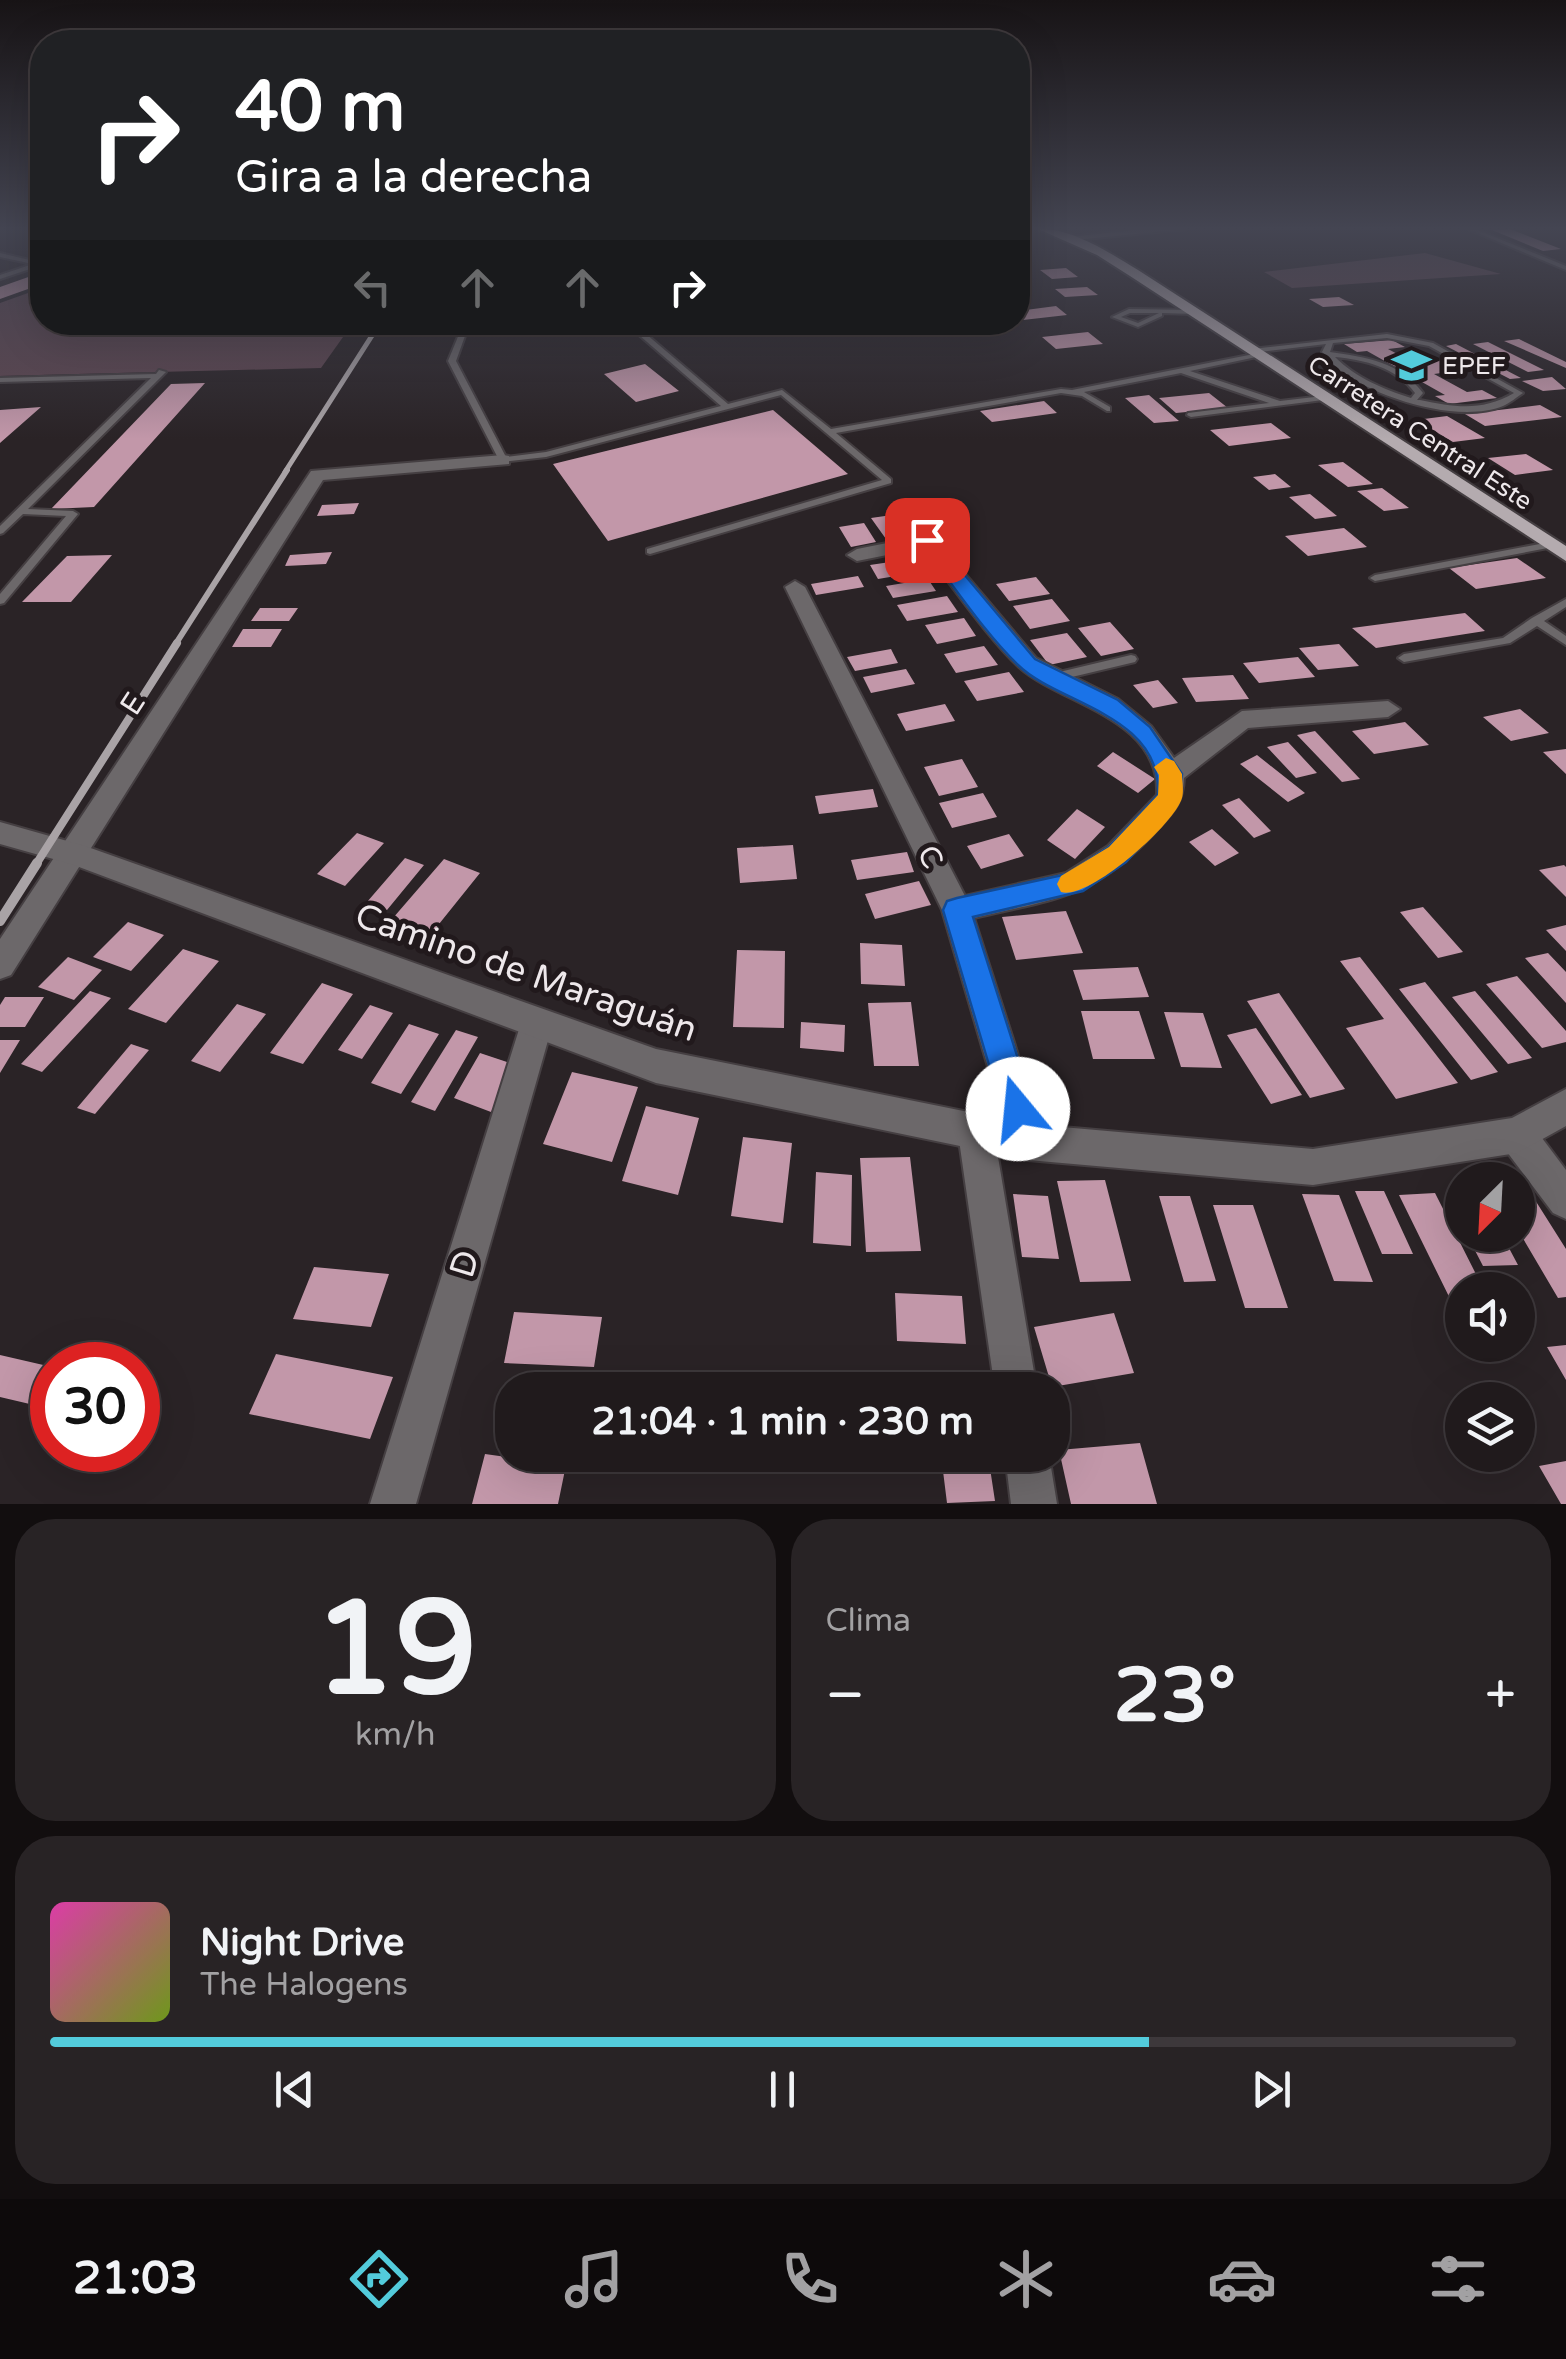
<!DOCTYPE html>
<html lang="es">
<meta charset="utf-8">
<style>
:root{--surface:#201a1c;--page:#282325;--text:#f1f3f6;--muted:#a2a1a3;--line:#3d383b;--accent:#53cbdb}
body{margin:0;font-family:"Varela Round",sans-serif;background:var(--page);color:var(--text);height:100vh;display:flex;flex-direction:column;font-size:38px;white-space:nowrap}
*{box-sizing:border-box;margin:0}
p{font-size:32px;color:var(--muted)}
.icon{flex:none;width:55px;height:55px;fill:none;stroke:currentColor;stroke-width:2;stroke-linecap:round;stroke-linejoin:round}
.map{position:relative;height:1504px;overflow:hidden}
.side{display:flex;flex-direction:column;gap:15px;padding:15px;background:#120e0f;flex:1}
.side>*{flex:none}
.banner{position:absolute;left:30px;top:30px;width:1000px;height:305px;border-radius:40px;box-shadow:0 10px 40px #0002,0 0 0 2px var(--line);background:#202124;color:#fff;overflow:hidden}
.needle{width:65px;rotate:204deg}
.tools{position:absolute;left:1445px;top:1162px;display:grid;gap:20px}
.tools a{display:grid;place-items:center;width:90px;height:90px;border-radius:50%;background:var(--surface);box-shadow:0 10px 40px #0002,0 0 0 2px var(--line);font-size:50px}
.speed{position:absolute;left:30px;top:1342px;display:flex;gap:20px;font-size:50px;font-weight:700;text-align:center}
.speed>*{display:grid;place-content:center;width:130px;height:130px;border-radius:50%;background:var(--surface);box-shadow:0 10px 40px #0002,0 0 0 2px var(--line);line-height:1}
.speed .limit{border:15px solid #d22;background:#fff;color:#111}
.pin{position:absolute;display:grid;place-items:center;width:85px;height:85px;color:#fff;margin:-42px;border-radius:20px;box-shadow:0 5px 15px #0006}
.me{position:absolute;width:110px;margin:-55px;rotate:343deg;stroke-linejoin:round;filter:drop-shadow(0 0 8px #0008)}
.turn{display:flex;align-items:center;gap:35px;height:210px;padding:0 40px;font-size:45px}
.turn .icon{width:130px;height:130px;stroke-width:2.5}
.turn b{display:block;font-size:70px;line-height:85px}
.lanes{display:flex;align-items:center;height:95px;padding:0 40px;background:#0003;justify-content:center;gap:50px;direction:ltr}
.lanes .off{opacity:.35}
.big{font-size:75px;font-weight:800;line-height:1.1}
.side .widget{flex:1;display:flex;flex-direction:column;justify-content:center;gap:15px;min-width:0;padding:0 35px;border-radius:40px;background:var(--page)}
.side .dial{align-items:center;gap:0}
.dial b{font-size:130px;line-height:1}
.song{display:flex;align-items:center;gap:30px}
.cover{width:120px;height:120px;border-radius:15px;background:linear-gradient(135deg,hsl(320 70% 55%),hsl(80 70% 35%))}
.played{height:10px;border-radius:5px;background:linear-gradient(90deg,var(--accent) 75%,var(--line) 75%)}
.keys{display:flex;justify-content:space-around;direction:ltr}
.heat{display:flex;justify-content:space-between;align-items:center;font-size:55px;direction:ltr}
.side .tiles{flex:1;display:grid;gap:15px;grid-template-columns:1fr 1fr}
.widget:last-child{grid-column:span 2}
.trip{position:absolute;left:495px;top:1372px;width:575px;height:100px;border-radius:40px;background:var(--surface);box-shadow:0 10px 40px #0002,0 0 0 2px var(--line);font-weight:800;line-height:100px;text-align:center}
.tabs{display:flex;height:160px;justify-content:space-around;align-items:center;background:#0d0a0b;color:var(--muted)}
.tabs .icon{width:70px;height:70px}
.tabs .on{color:var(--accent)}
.tabs b{font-size:45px;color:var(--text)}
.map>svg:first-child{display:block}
</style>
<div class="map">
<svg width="1566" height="1504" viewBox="0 0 1566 1504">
<rect width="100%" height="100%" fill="#2a2326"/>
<path fill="#5e4650" d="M1425,253l76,21 -209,14 -28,-16z
M42,288v34l311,1 -32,45 -321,8v-73z"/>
<path fill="#c297a9" d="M1510,229l51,20 -18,2 -51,-21z
M1066,268l12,9 -26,2 -12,-9z
M34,275l8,2v7l-42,15v-12z
M1087,287l11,8 -33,2 -10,-8z
M1339,297l15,8 -31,2 -14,-8z
M1056,306l11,9 -44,5 -5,-5v-4z
M674,322h37l6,6 -32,6z
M1088,332l15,12 -47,5 -14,-12z
M1519,339l47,23v6l-62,-27z
M1392,340l13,7 -17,2 28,15 36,-5 18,10 -36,5 33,18 15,-2 15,8 -48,6 -14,-8 10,-1 -78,-44 -10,1 -13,-8z
M1488,342l56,28 -16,2 -55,-28z
M1456,344l65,34 -11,1 -64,-33z
M645,364l34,27 -43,11 -32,-28z
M1552,377l14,12 -23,2 -21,-10z
M205,383l-111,124 -43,2 120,-125z
M1209,393l19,15 -52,5 -17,-15z
M1149,395l30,26 -25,2 -29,-25z
M1044,401l13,12 -65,9 -12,-11z
M1540,405l22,12 -77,9 -20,-12z
M41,407l-41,36v-33z
M773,410l75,64 -240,67 -55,-77z
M1447,416l38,22 -32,4 -37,-22z
M1271,423l20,15 -62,8 -19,-16z
M1526,454l27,16 -38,5 -27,-17z
M1343,462l30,22 -25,3 -30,-22z
M1275,474l16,13 -22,3 -16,-13z
M1382,488l27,20 -25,3 -27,-20z
M1310,494l27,22 -22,3 -26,-22z
M359,503l-5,11 -37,2 5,-11z
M921,510l15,21 -23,4 -14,-21z
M892,515l15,21 -21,3 -15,-21z
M864,523l12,19 -25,5 -12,-20z
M1344,528l23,19 -59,9 -23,-20z
M332,552l-6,12 -41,2 5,-11z
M112,555l-41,47h-49l45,-46z
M917,558l9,13 -48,8 -8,-14z
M1517,558l29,20 -70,11 -27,-21z
M858,576l6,11 -48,8 -5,-11z
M1036,577l14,17 -41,7 -13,-17z
M928,579l8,12 -43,7 -7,-12z
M947,596l11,16 -51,9 -10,-16z
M1052,599l18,22 -40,8 -17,-23z
M260,608h38l-9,13h-38z
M1465,613l20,18 -109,17 -24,-20z
M964,618l12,18 -39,8 -12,-19z
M1110,622l24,27 -33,7 -23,-28z
M243,629h39l-11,18h-39z
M1067,633l20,24 -38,8 -19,-25z
M1339,644l20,22 -41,4 -19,-22z
M984,646l14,19 -42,8 -12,-19z
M891,649l7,14 -43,8 -8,-14z
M1298,657l17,20 -56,6 -16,-20z
M906,669l9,15 -44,9 -8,-16z
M1009,672l15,20 -47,9 -13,-20z
M1233,675l16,24 -53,3 -14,-24z
M1158,680l20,23 -25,5 -20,-23z
M945,704l10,17 -49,10 -9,-17z
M1520,709l29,24 -38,8 -28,-24z
M1405,722l24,23 -55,9 -22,-23z
M1315,731l45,48 -18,3 -45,-47z
M1288,742l29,31 -21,5 -29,-31z
M1566,749v25l-23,-22z
M1113,752l42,27 -17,14 -41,-27z
M1257,755l48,38 -17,9 -48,-38z
M962,759l16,28 -39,9 -15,-29z
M873,789l5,18 -59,7 -4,-18z
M983,793l14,24 -45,11 -13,-25z
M1239,798l32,33 -17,7 -32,-33z
M1077,809l28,18 -30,32 -28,-19z
M1212,829l27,24 -24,13 -26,-24z
M357,833l27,10 -39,43 -28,-12z
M1009,834l15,22 -43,13 -14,-23z
M793,845l4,34 -57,4 -3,-35z
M907,852l7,20 -57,8 -6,-20z
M405,858l19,7 -37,45 -20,-8z
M444,859l36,14 -49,61 -38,-16z
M1564,865l2,2v30l-27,-27z
M919,881l12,24 -56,14 -10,-25z
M1423,907l40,45 -25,6 -38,-46z
M1066,911l17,42 -67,7 -14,-43z
M128,922l36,13 -33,36 -38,-14z
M1566,925v26l-20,-21z
M860,943l42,2 3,41 -44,-2z
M183,949l36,12 -53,62 -38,-14z
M737,950l48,1 -1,77 -51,-1z
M1548,953l18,19v31l-41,-45z
M68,957l34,13 -28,30 -36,-13z
M1360,957l98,126 -62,16 -50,-71 38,-9 -44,-58z
M1138,967l11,30 -66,3 -10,-30z
M1517,976l49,55v11l-24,6 -56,-64z
M1425,982l73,90 -27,8 -72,-91z
M322,983l31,11 -50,70 -33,-11z
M90,991l21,7 -69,74 -21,-8z
M1475,991l57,67 -24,6 -56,-67z
M1279,993l66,96 -35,9 -63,-97z
M5,997h39l-19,30h-25v-22z
M911,1002l8,64h-45l-6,-63z
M237,1004l29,10 -46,58 -29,-11z
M370,1005l23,8 -31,46 -24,-9z
M1081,1011h58l16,48h-62z
M1164,1012l39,1 19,55 -41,-1z
M801,1022l44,3 -1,27 -44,-4z
M409,1024l30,10 -38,60 -30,-11z
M1256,1028l46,67 -31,9 -44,-69z
M456,1030l22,7 -43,74 -24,-9z
M0,1040h20l-20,33z
M131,1044l18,6 -54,64 -18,-6z
M480,1053l36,12 -25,47 -37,-14z
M572,1072l66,15 -26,75 -69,-18z
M646,1106l53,12 -21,77 -56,-14z
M743,1137l49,6 -9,80 -52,-7z
M910,1157l11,94 -55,1 -6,-94z
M816,1172l36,3 -1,71 -38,-3z
M1105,1180l26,101 -51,1 -23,-101z
M1523,1181l43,68v48l-8,1 -40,-68v-48z
M1355,1191h29l29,63h-31z
M1435,1193l49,97h-22v33l-63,-128z
M1013,1194l35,2 11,63 -37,-2z
M1302,1194l37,1 34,87 -39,-1z
M1159,1196h31l26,85 -32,1z
M1213,1205h40l35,103h-43z
M1467,1235h35l16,30 -35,1z
M314,1267l75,7 -18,53 -78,-8z
M895,1293l67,3 4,48 -69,-3z
M514,1312l88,5 -8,50 -90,-4z
M1114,1313l20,60 -82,14 -18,-60z
M1566,1345v35l-19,-33z
M276,1354l117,23 -23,62 -121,-25z
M0,1355l52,12 -18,38 -34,-8z
M1140,1443l17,61h-86l-12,-54z
M485,1454l81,11 -8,39h-86z
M941,1455h47l7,46 -48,2z
M1566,1461v43h-5l-22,-38z"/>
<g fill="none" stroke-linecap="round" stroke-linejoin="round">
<defs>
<path id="service" d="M1468,229h7l91,37v4z
M0,253l42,10v2l-42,14v-4l33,-11 -33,-7z
M1129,309l66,1 3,2 -3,2 -33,-1v3l-24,11 -26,-10zM1130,313h29l-21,10 -17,-6z
M464,322h6l-14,39 50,96 40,-5 175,-46 -97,-84h8l96,82 54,-14 49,39 230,-40 11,1 187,-37 2,1v2l-71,15 90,30 43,-5 4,2 -4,2 -132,17 -4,-2 1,-2 81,-10 -88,-30 -97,19 26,15v4h-3l-25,-15 -21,-3 -225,40 55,46v4l-241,71 -3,-1v-4l235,-69 -101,-85 -235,62 -46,5 -52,-101z
M1387,334l46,9 90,50c-6,4 -13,10 -20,13 -45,18 -128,-8 -165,-37 -5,-5 -11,-12 -16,-17l4,-8 -74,9 -4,-2 4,-2zM1387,338l42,8 85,47c-33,19 -59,14 -94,7h-3l6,-7c-23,-31 -57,-36 -93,-41l3,-9zM1335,357c30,3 61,10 80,36l-4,5c-28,-9 -55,-20 -76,-41z
M159,370l7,2 -138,137 45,2 5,3 -74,89 -4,1v-10l66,-78 -43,-2 -20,19 -3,1v-8l151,-148 -151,4v-4l156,-4z
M1550,542l3,1v4l-178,34 -5,-3 5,-3z
M1566,599v8l-22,14 22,15v9l-29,-19 -27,17 -106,19 -6,-4 6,-4 99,-16 29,-20z
M1131,655l4,1 2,3 -2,3 -80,19 -6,-4 6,-4z"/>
<path id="minor" d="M1145,229h41l-121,12 -5,-3z
M503,455l6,1v8l-186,16 -312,495 -11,4v-40l311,-468z
M927,535l7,2 102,121 82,41 33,27 23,32 68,-47 146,-10 12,8 -12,8 -140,11 -64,50c-1,25 -11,34 -27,52 -62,68 -98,68 -183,88l72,224 -5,13 -13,5 -13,-5 -5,-13 -68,-232 -157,-323 10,-6 10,6 160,309 101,-23 42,-27 49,-51c4,-78 -96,-90 -138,-128 -31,-28 -69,-85 -97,-119l-65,13 -10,-6 10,-6z
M537,1008l11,4 5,11 -137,481h-46l151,-481 5,-11z
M976,1115l13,5 5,13 43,257h-42l-37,-257 5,-13z
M1517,1117l13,5 36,48v49l-13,-6 -49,-65 -5,-13 5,-13z
M1005,1455h44l8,49h-46z"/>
<path id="tertiary" d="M0,822l85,24 571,203 372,75 285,25 199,-31 54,-29v37l-49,27 -204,32 -285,-25 -372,-77 -585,-219 -71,-20z"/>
<path id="primary" d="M1038,229c33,-2 72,24 100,41l428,276v15l-436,-285 -33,-21z"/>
</defs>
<use href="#service" stroke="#453f42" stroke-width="4"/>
<use href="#minor" stroke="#453f42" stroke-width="4"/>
<use href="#tertiary" stroke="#453f42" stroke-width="4"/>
<use href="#primary" stroke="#453f42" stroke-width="4"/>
<use href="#service" fill="#6c686a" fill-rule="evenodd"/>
<use href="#minor" fill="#6c686a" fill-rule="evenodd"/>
<use href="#tertiary" fill="#6c686a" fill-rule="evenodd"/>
<use href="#primary" fill="#b4abaf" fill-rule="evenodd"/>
<path stroke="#a9a3a6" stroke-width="4" d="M372,336l9,-14"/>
<path stroke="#a9a3a6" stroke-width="5" d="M285,472l88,-138"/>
<path stroke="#a9a3a6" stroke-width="6" d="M175,645l112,-175"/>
<path stroke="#a9a3a6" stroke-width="8" d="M35,866l142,-223"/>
<path stroke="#a9a3a6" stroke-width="10" d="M0,921l37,-58"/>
</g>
<linearGradient id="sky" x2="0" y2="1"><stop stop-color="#171315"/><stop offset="0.52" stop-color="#444552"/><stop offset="1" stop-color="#444552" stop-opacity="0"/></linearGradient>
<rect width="1566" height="439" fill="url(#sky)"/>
<path fill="#1a73e8" stroke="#114b97" stroke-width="2.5" d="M921,537h12l102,122 83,41 32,27 32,47 -4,30 -52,58 -43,29 -110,26 61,192 -5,11 -11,5 -11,-5 -5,-11 -59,-199 4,-9 10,-3 110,-24 42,-27 49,-52c4,-81 -101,-91 -140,-130 -36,-35 -65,-81 -97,-121z"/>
<path fill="#f59e0b" d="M1166,758l8,3 8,13c0,7 2,17 0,24 -8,27 -94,103 -121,94l-4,-8 4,-8 48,-29 49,-52 1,-20 -5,-8z"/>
<defs>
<symbol id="school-bare" viewBox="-9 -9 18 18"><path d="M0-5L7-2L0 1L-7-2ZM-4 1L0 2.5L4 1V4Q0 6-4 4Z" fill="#53cbdb" stroke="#21191c" stroke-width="2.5" paint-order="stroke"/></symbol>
</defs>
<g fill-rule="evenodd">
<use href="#school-bare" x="1384" y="338" width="55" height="55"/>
</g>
<g text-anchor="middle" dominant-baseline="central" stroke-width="10" stroke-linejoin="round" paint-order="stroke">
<g font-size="25" fill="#eee8eb" stroke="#21191c" text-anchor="start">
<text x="1442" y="366">EPEF</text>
</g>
<g font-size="25" fill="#eee8eb" stroke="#21191c">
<text transform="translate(1420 433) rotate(33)">Carretera Central Este</text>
</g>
<g font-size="30" fill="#eee8eb" stroke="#21191c">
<text transform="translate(133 704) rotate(-57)">E</text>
<text transform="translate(930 857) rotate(63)">C</text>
</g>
<g font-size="35" fill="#eee8eb" stroke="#21191c">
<text transform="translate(526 973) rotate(19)">Camino de Maraguán</text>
<text transform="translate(465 1264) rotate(-73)">D</text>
</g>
</g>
</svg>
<div class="tools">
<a><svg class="needle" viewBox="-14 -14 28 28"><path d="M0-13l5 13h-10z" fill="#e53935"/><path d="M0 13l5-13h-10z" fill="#a2a1a3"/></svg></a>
<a><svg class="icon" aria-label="sound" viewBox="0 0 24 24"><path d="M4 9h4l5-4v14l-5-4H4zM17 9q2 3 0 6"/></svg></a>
<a><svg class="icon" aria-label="layers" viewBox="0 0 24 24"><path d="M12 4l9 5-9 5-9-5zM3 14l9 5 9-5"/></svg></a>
</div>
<div class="speed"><div class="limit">30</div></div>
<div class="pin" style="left:927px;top:540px;background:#d93025"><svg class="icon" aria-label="arrive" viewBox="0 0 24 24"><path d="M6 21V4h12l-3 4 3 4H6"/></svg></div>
<svg class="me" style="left:1018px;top:1109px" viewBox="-20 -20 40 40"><circle r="19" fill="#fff"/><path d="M0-13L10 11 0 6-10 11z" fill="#1a73e8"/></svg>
<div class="trip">21:04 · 1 min · 230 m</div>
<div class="banner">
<div class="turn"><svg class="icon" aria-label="right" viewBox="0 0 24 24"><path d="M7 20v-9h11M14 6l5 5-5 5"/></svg><div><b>40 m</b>Gira a la derecha</div></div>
<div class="lanes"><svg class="icon off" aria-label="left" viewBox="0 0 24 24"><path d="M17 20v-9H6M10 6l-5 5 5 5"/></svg><svg class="icon off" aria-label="ahead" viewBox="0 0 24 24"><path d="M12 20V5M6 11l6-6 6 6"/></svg><svg class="icon off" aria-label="ahead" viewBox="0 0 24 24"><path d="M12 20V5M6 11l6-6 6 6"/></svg><svg class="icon" aria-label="right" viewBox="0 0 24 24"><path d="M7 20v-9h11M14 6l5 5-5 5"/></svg></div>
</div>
</div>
<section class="side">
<div class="tiles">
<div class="widget dial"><b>19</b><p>km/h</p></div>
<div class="widget"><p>Clima</p>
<div class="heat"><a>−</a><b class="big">23°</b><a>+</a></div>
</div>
<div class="widget">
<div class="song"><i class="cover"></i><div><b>Night Drive</b><p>The Halogens</p></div></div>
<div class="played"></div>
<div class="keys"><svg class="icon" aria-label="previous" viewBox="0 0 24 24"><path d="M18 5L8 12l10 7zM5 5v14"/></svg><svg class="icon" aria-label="pause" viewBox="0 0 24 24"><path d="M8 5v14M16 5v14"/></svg><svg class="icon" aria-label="next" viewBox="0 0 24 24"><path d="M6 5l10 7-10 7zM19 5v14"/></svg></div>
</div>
</div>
</section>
<nav class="tabs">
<b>21:03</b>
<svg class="icon on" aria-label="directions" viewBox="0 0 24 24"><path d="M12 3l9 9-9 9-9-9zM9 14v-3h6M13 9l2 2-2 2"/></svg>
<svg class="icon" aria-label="music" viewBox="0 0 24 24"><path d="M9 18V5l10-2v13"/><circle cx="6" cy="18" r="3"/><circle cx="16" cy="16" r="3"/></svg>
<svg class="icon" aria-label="phone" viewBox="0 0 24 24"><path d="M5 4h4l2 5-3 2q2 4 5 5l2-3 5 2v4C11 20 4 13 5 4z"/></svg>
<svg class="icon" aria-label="climate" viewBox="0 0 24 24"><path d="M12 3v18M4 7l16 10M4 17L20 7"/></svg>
<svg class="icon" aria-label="car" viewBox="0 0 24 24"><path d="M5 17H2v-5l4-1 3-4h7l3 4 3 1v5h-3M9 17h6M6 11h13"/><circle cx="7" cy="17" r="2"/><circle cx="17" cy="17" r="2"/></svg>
<svg class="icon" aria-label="filters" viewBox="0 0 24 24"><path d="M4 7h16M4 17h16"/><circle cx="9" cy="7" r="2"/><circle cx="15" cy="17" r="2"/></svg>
</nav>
